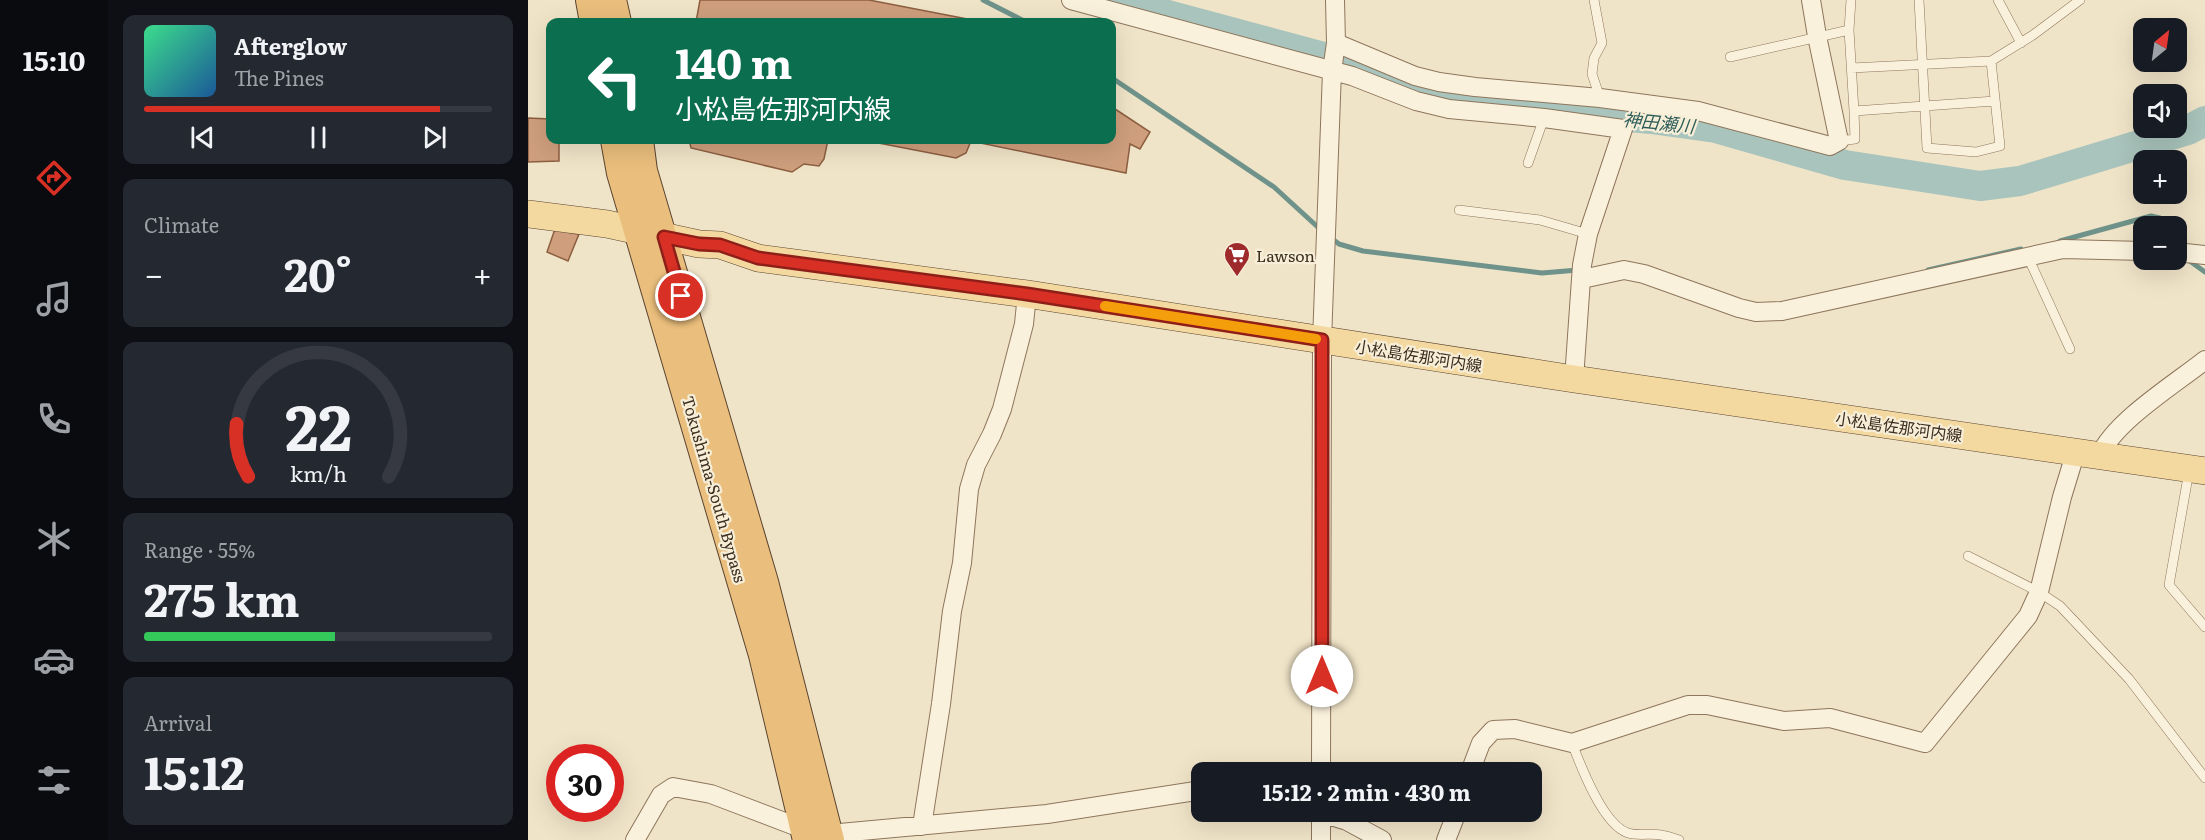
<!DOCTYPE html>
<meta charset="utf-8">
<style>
:root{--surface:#171b24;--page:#242831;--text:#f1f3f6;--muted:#9ea1a6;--line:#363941;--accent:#d93025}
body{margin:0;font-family:Literata,"Noto Sans JP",serif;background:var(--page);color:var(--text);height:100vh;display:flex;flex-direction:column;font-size:22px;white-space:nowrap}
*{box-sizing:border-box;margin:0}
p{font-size:20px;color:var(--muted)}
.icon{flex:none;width:33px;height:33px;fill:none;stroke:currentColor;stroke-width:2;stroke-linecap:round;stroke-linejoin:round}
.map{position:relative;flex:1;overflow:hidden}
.details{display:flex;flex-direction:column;gap:15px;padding:15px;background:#0d0f14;width:420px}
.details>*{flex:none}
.guide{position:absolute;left:18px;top:18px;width:570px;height:126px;border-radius:12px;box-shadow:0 6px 24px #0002;background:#0b6e4f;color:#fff;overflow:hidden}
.needle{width:39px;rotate:29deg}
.tools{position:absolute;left:1605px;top:18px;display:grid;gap:12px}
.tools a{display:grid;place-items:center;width:54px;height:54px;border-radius:12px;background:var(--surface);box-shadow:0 6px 24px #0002;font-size:30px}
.speed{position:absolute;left:18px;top:744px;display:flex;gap:12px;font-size:30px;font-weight:700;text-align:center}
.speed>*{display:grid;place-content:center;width:78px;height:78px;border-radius:50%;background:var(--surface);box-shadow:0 6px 24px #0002;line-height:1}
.speed .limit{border:9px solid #d22;background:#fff;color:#111}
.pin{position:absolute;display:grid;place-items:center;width:51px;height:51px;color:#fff;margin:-26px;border:3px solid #fff;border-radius:50%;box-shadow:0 2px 6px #0007}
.me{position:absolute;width:66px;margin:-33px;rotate:0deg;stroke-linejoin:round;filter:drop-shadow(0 0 4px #0008)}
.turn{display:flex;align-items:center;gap:21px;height:126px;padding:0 30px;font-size:27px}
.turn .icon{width:78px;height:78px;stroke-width:2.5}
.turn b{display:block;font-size:42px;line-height:51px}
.big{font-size:45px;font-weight:700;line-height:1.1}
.details .tile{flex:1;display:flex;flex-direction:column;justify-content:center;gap:9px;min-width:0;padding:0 21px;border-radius:12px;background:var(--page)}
.details .dial{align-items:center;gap:0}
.dial svg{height:156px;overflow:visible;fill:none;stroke:var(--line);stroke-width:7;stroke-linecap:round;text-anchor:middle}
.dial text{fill:var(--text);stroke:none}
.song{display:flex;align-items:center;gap:18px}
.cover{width:72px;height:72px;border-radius:9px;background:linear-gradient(135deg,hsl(150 70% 55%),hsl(210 70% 35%))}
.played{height:6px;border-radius:3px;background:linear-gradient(90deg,var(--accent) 85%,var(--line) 85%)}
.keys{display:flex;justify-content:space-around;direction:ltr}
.heat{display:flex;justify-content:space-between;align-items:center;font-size:33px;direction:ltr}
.charge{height:9px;border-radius:4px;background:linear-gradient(90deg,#34c759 55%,var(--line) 0)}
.trip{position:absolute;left:663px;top:762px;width:351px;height:60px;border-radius:12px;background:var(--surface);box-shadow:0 6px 24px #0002;font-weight:700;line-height:60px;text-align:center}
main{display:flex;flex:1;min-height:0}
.tabs{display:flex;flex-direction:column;width:108px;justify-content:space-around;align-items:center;background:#090b0e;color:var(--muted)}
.tabs .icon{width:42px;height:42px}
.tabs .current{color:var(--accent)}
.tabs b{font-size:27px;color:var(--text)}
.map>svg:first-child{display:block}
</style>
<main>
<nav class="tabs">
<b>15:10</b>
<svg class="icon current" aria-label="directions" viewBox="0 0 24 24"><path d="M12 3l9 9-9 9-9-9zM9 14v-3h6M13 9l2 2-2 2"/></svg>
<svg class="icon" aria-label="music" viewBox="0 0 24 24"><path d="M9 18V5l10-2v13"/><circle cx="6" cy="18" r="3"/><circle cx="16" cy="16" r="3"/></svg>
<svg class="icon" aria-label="phone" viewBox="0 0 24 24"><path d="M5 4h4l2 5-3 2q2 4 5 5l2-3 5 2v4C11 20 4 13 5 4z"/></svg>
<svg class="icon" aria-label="climate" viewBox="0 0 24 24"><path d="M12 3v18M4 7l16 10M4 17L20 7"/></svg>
<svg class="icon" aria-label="car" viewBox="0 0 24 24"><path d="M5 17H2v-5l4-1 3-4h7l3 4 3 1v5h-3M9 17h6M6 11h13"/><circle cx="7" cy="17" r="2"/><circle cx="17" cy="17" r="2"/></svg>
<svg class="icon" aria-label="filters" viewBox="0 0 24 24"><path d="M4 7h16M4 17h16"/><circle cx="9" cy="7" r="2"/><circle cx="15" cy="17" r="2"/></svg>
</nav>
<section class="details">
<div class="tile">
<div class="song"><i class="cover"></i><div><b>Afterglow</b><p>The Pines</p></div></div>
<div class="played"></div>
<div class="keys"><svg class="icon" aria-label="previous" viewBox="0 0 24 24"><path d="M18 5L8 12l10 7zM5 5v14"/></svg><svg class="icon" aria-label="pause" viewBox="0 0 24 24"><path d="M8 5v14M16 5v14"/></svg><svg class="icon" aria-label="next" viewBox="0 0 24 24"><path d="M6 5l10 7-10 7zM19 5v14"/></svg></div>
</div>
<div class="tile"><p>Climate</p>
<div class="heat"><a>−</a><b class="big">20°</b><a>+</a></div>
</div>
<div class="tile dial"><svg viewBox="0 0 100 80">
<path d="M14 69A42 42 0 1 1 86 69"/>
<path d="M14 69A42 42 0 0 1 8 42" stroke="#d93025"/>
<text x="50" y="56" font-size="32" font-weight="700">22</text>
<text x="50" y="72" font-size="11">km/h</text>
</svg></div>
<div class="tile"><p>Range · 55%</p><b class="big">275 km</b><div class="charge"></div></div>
<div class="tile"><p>Arrival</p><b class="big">15:12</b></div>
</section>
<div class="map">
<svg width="1677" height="840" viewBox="0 0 1677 840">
<rect width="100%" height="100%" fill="#f0e4c8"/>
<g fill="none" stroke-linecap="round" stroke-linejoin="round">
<path stroke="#6f938a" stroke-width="5" d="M455,0l43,22
M584,78l162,109 47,43
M803,238l8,6 24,7 179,22 36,-3
M1532,241l91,-25 9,2 8,8
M1659,259l18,13
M1400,270l93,-21"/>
<path stroke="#a9c4bc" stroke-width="30" d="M584,0l234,63 64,27 64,13 177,16 65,9 129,37 135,21 40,-5 168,-51 17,-9"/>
</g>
<path fill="#cf9f7d" stroke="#8d5f41" stroke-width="1.5" d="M172,0h169l114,22h-287z
M584,107l38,25 -10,17 -10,-5 -4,29 -155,-32 -5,12 -10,5 -93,-18h249z
M0,118l22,1v21h9v21l-31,1z
M161,140h139l-4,19 -5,7 -15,-2 -12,8 -101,-24z
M28,226l15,4v3l8,1 -11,27 -21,-9z"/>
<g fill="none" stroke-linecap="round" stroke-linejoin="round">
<defs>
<path id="service" d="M1066,0l8,43 -8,15 -2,16 8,24
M1391,0l8,148 49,4 24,-6 -9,-85 42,-26 47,-35
M1470,0l23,43
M1321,30l5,81 141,-10
M1202,57l119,-27 2,-30
M1323,68l140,-7
M1311,141l16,-2 -1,-28
M1000,163l16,-45
M931,210l81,10 48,14
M1499,255l43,94
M1661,471l-20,114 36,42
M1440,556l71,36 21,14 69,73 76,99
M1044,743c9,24 31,82 56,90 10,3 23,0 33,2 6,1 12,3 18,5"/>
<path id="minor" d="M543,0l281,76 64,25 33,8 95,9 79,11 -35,105 -6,31 -8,114
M808,43l79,33 24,6 36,5 125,11 98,13 132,35 9,-5 -22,-105 -6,-36
M1648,252l29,3
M1054,279l42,-9 20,4 95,34 17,4 26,-1 281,-62 81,2
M1572,455c15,-34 75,-71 105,-95
M793,772l1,-431 10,-270 4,-28 -1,-43
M942,772l11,-29 12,-13 22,-1 57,14 116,-38h19l77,16 46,-3 95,25 103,-127 11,-24 23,-95 14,-46
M790,812l29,9 35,19
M394,826l19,-122 11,-93 10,-48 7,-74 7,-24 16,-31 10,-25 22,-85 3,-30
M107,840l26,-45 12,-8 38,7 92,35 26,5 218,-20 155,-24
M793,840v-28
M918,840l11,-28"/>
<path id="primary" d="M0,214l79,10 92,20 21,1 38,13 269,36 547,85 631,92"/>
<path id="trunk" d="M62,0l4,22
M84,0l5,22
M87,140l6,33 142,482 44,185
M111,140l4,31 121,411 66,258"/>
</defs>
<use href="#service" stroke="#8d765c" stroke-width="10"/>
<use href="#minor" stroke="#8d765c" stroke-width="20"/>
<use href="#primary" stroke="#5b4430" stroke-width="28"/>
<use href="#trunk" stroke="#5b4430" stroke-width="30"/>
<use href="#service" stroke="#faf1dc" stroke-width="9"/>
<use href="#minor" stroke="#faf1dc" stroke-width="18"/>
<use href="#primary" stroke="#f3d9a0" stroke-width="27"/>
<use href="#trunk" stroke="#eabe7c" stroke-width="28"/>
</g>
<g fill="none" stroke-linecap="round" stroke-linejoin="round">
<defs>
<path id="route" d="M153,296l-17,-59 35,7 21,1 38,13 269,36 295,46v336"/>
</defs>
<use href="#route" stroke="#8d1f18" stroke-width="15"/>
<use href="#route" stroke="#d93025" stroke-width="10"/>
<path stroke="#f59e0b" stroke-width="10" d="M577,306l211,33"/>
</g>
<defs>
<symbol id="supermarket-pin" viewBox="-11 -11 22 30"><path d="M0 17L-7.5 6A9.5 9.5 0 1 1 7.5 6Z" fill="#9e2a2b" stroke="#f7eed8"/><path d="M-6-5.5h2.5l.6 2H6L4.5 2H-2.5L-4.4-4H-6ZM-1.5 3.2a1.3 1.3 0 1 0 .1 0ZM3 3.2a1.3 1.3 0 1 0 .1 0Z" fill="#fff"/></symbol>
</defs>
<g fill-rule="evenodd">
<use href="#supermarket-pin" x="694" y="240" width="30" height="40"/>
</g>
<g text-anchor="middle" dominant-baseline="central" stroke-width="4.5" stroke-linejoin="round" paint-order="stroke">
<g font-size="16" fill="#3d2e20" stroke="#f7eed8" text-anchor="start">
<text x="728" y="255">Lawson</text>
</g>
<g font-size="16" fill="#3d2e20" stroke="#f7eed8">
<text transform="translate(891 355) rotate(9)">小松島佐那河内線</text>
<text transform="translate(1371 426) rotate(8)">小松島佐那河内線</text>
<text transform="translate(187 489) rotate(74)">Tokushima-South Bypass</text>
</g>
<g font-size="18" font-style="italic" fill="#2f5d5a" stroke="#f7eed8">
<text transform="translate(1131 122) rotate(6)">神田瀬川</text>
</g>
</g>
</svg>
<div class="tools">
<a><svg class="needle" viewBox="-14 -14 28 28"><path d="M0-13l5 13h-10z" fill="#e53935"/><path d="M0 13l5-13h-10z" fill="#9ea1a6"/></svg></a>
<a><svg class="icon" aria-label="sound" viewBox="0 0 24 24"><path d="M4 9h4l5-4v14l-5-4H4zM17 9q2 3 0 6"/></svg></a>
<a>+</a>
<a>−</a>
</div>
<div class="speed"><div class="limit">30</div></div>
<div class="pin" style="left:153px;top:296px;background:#d93025"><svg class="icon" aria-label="arrive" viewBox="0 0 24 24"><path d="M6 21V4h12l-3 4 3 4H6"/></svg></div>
<svg class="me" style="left:794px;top:676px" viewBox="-20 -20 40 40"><circle r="19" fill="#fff"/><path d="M0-13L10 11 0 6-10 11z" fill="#d93025"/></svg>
<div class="trip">15:12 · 2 min · 430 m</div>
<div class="guide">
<div class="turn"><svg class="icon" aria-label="left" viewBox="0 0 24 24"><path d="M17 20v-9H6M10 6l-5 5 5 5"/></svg><div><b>140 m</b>小松島佐那河内線</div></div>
</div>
</div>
</main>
